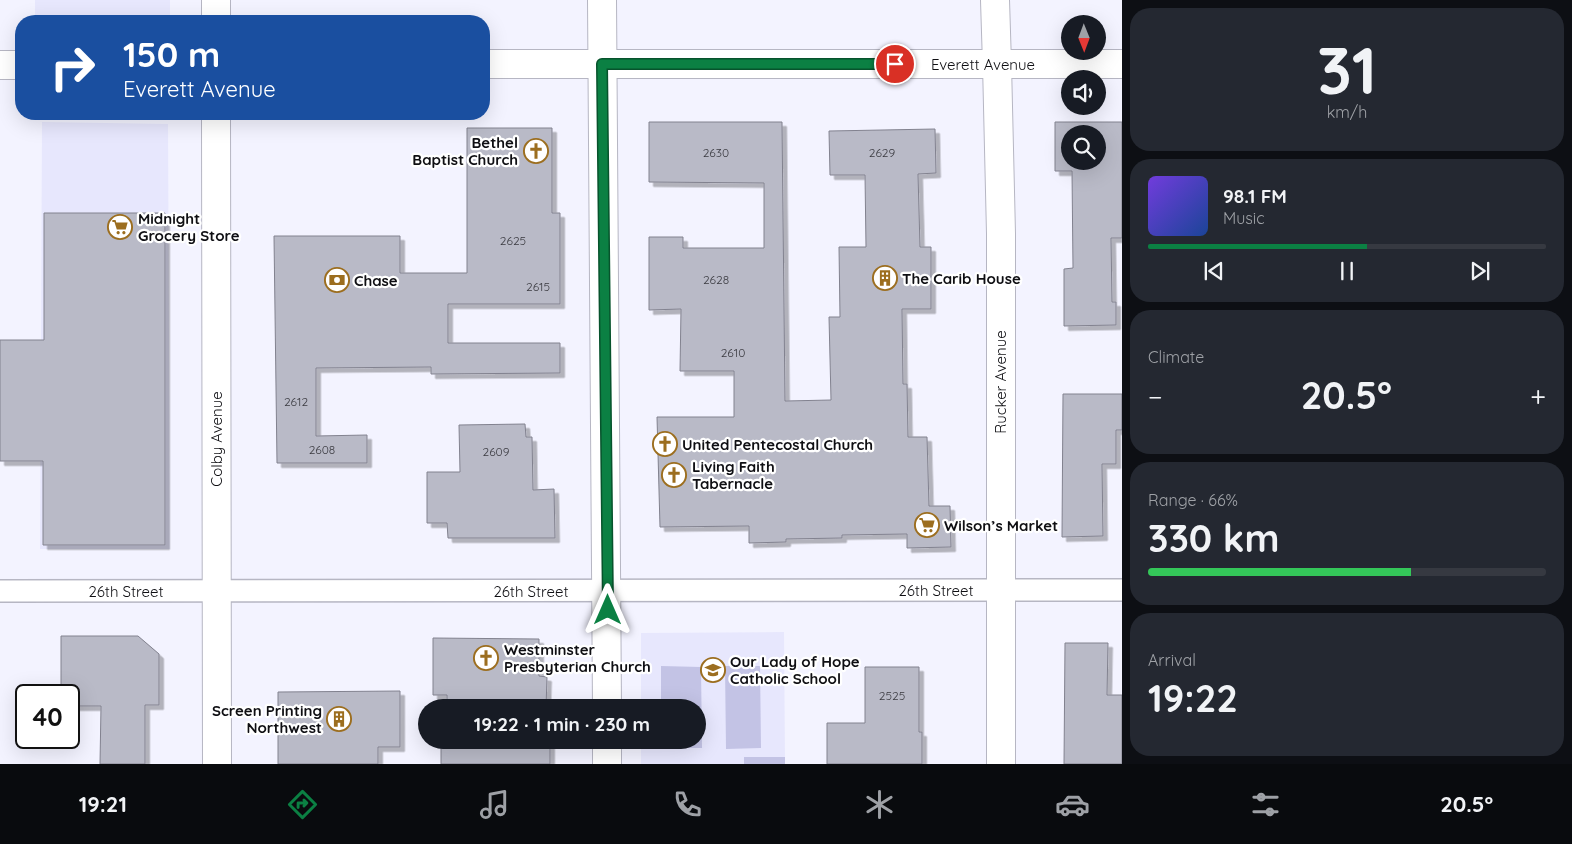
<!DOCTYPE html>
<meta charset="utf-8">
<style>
:root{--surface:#171b24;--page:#242831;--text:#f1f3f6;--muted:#9ea1a6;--line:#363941;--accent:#0b8043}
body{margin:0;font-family:Quicksand,sans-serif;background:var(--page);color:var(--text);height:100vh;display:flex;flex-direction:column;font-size:19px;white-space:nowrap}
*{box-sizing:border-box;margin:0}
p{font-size:16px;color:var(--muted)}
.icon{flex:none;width:28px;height:28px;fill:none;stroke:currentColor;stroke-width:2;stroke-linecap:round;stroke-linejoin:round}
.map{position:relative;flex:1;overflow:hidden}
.drawer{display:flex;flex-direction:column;gap:8px;padding:8px;background:#0d0f14;width:450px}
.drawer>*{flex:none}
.hud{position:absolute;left:15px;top:15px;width:475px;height:105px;border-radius:20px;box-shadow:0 5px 20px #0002;background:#1a4fa0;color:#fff;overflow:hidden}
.needle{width:32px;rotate:179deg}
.fabs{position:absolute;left:1061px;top:15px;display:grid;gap:10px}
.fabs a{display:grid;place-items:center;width:45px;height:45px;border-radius:50%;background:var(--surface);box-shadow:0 5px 20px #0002;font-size:25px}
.speed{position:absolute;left:15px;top:684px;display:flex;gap:10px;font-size:25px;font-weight:700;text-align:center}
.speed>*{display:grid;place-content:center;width:65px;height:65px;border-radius:50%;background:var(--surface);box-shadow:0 5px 20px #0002;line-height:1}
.speed .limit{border:2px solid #111;border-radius:8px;background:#fff;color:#111}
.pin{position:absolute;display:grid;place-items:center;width:42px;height:42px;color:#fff;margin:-21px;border:2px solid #fff;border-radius:50%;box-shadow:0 1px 5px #0007}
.me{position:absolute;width:55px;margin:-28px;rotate:0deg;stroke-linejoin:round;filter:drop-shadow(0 0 4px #0008)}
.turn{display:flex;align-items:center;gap:18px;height:105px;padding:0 25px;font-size:22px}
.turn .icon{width:65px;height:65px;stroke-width:2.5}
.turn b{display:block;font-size:35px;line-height:42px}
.big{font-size:38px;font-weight:700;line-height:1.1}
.drawer .tile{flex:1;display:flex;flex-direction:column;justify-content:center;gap:8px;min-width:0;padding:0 18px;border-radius:20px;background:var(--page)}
.drawer .dial{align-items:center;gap:0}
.dial b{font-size:65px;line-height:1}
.song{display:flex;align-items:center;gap:15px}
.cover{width:60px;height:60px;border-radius:8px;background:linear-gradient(135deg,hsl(260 70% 55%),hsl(220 70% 35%))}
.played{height:5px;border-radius:2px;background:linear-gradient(90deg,var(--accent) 55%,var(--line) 55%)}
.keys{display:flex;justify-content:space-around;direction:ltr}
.heat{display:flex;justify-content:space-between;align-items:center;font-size:28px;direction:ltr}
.charge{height:8px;border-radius:4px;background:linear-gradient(90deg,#34c759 66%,var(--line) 0)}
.trip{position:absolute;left:418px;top:699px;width:288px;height:50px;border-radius:25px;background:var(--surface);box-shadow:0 5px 20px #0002;font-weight:700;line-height:50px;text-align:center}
.tab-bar{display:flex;height:80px;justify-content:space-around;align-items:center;background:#090b0e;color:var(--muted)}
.tab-bar .icon{width:35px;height:35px}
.tab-bar .on{color:var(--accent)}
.tab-bar b{font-size:22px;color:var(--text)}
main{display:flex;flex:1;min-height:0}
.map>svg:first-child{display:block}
</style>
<main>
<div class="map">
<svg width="1122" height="764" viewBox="0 0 1122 764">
<defs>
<filter id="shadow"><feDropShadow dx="4.5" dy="4.5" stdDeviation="0" flood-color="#0004"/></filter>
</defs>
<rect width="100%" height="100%" fill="#f3f3ff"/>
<path fill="#e7e7fd" d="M35,0h135v17l-135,-1z
M42,122l126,2 2,425h-130z
M784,632l1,132h-144v-24h55v-32l-55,-1v-74z"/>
<path fill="#c3c3e5" d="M661,666l40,1 1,81h-41v-8h35v-32l-35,-1z
M725,666h35l1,82 -35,1z
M744,757h41v7h-41z"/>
<path fill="#b9bac7" stroke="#82828f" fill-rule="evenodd" filter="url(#shadow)" d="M649,122h133l3,279 46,-1 -2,-83h11l-1,-70h27l-1,-72h-35l-1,-44 106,-2 1,44 -18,1 2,73h11v62h-29l1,75h4l1,53h19l2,69h21l1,41 -44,1v-14l-65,1v3l-56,1v3l-37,1v-17l-89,1 -3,-110h77v-46h-54l1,-62 -32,1v-73h34v11h81v-65l-115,-1z
M1055,122h67v116h-11l1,64h4v23l-52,1v-57l9,-1 -1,-97h-17zM1070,134h28v27h-28z
M467,128h85v85h8v91h-112v39h112v30l-129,1v-7l-115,1v68l51,-1v28h-90l-3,-227h126v37h67z
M44,213h121v332h-122v-84h-43v-121h44z
M1063,394h59v36h-6v34h-14l1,72 -41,1z
M525,424l1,13h6l1,53 21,-1 1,49h-107l-1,-15h-20v-51h33l-1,-47z
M61,636h77l21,18v51h-14v59h-45l1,-58h-32v-11h-8z
M433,638l106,1v37l8,1 -1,31h-99v-13h-14z
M1065,643h43l-1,52h15v69h-58z
M865,667h54v65h3v32h-95v-41h38z
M400,691v56h-22v17h-100v-72z
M441,740h109v24h-109z"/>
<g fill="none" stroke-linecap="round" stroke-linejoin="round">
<defs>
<path id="street" d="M0,591l1122,-1"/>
<path id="secondary" d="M602,0l5,708
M216,21v-21
M997,64l4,170v530
M216,114l1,650
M607,764v-24"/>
<path id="primary" d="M995,0l2,64
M484,64h638
M0,65h21"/>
</defs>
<use href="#street" stroke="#b6b6c3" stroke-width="24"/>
<use href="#secondary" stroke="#b6b6c3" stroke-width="30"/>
<use href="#primary" stroke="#b6b6c3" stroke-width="30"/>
<use href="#street" stroke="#fff" stroke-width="21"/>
<use href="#secondary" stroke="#fff" stroke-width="28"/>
<use href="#primary" stroke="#fff" stroke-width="28"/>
</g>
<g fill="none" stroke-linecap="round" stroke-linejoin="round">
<defs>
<path id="route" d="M608,610l-6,-546h293"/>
</defs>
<use href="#route" stroke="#07532c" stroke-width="12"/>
<use href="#route" stroke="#0b8043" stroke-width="9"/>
</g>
<defs>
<symbol id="church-ring" viewBox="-11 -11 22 22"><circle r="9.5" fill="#fff" stroke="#9c6e1f" stroke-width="1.5"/><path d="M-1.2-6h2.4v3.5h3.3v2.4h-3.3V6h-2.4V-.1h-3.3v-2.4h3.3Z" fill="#9c6e1f"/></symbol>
<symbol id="supermarket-ring" viewBox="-11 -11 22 22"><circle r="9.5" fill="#fff" stroke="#9c6e1f" stroke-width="1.5"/><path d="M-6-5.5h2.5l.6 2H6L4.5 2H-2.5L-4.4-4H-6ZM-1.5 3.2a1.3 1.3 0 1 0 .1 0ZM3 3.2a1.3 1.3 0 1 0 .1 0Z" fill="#9c6e1f"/></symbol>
<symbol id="building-ring" viewBox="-11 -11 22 22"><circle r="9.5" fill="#fff" stroke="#9c6e1f" stroke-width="1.5"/><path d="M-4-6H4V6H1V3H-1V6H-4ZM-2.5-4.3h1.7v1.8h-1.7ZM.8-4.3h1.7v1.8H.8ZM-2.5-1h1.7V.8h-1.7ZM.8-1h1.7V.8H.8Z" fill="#9c6e1f"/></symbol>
<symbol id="bank-ring" viewBox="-11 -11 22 22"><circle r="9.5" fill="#fff" stroke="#9c6e1f" stroke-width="1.5"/><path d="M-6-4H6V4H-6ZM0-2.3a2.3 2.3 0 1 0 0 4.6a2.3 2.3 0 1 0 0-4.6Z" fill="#9c6e1f"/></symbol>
<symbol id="school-ring" viewBox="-11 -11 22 22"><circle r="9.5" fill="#fff" stroke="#9c6e1f" stroke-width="1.5"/><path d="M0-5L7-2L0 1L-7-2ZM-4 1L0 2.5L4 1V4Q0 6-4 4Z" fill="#9c6e1f"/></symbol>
</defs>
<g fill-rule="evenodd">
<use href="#church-ring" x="522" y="137" width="28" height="28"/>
<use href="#supermarket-ring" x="106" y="213" width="28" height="28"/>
<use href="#building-ring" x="871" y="264" width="28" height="28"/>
<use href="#bank-ring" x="323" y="266" width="28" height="28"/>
<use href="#church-ring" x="651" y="430" width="28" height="28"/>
<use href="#church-ring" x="660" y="461" width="28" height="28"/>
<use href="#supermarket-ring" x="913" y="511" width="28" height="28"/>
<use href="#church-ring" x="472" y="644" width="28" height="28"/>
<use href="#school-ring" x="699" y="656" width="28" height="28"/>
<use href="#building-ring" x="325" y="705" width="28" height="28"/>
</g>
<g text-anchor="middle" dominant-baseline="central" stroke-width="4.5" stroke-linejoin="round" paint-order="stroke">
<g font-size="12" fill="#3a3a40">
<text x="716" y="152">2630</text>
<text x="882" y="152">2629</text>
<text x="513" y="240">2625</text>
<text x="716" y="279">2628</text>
<text x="538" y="286">2615</text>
<text x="733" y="352">2610</text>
<text x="296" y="401">2612</text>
<text x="322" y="449">2608</text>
<text x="496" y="451">2609</text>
<text x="892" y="695">2525</text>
</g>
<g font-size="15" fill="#0f0f13" stroke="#fff">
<text x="983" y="64">Everett Avenue</text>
<text transform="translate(1000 382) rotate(-90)">Rucker Avenue</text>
<text transform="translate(216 439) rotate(-90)">Colby Avenue</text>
<text x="936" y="590">26th Street</text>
<text x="126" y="591">26th Street</text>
<text x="531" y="591">26th Street</text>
</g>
<g font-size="15" font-weight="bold" fill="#0f0f13" stroke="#fff" text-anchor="start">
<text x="518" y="142" text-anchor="end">Bethel<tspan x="518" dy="17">Baptist Church</tspan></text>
<text x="138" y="218">Midnight<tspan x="138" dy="17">Grocery Store</tspan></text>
<text x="902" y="278">The Carib House</text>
<text x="354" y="280">Chase</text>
<text x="682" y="444">United Pentecostal Church</text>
<text x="692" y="466">Living Faith<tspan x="692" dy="17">Tabernacle</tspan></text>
<text x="944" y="525">Wilson’s Market</text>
<text x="504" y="649">Westminster<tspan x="504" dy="17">Presbyterian Church</tspan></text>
<text x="730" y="661">Our Lady of Hope<tspan x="730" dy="17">Catholic School</tspan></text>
<text x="322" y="710" text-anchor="end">Screen Printing<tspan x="322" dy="17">Northwest</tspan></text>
</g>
</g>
</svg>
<div class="fabs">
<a><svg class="needle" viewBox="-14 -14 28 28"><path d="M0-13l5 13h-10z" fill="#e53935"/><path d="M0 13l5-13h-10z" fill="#9ea1a6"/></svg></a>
<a><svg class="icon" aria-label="sound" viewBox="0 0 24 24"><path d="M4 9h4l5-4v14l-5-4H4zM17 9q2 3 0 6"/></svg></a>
<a><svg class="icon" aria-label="search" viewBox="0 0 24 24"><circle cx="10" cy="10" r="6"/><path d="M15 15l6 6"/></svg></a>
</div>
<div class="speed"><div class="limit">40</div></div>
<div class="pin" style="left:895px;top:64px;background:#d93025"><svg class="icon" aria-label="arrive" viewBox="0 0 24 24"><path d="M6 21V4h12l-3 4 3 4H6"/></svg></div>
<svg class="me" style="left:608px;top:610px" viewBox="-20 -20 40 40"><path d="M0-17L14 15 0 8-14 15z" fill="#0b8043" stroke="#fff" stroke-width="4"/></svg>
<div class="trip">19:22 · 1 min · 230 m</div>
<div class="hud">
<div class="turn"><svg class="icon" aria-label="right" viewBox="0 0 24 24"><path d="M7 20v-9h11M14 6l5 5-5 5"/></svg><div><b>150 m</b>Everett Avenue</div></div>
</div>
</div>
<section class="drawer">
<div class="tile dial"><b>31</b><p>km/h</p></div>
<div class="tile">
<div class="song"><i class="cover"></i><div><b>98.1 FM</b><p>Music</p></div></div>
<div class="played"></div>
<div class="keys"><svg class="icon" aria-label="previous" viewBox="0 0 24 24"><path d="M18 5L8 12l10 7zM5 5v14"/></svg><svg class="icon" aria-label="pause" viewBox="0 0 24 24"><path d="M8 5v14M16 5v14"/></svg><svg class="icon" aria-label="next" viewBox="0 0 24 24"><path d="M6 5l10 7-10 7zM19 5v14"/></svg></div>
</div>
<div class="tile"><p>Climate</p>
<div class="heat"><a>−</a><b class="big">20.5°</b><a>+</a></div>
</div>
<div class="tile"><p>Range · 66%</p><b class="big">330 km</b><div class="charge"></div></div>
<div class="tile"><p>Arrival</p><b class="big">19:22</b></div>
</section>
</main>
<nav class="tab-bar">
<b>19:21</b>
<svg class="icon on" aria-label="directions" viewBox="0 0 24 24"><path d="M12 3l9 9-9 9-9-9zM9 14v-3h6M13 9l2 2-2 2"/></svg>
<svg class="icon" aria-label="music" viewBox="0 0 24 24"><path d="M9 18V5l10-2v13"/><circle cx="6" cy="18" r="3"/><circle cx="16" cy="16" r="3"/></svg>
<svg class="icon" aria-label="phone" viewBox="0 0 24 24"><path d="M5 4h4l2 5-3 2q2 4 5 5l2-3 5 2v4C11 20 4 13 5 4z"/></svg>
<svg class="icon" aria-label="climate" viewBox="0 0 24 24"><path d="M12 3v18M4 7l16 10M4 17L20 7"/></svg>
<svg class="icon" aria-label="car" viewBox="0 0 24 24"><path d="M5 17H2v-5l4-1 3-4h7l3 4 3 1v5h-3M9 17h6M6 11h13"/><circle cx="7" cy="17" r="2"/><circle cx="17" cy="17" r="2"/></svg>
<svg class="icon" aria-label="filters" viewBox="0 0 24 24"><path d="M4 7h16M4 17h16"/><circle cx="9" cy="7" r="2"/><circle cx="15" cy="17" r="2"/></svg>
<b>20.5°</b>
</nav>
